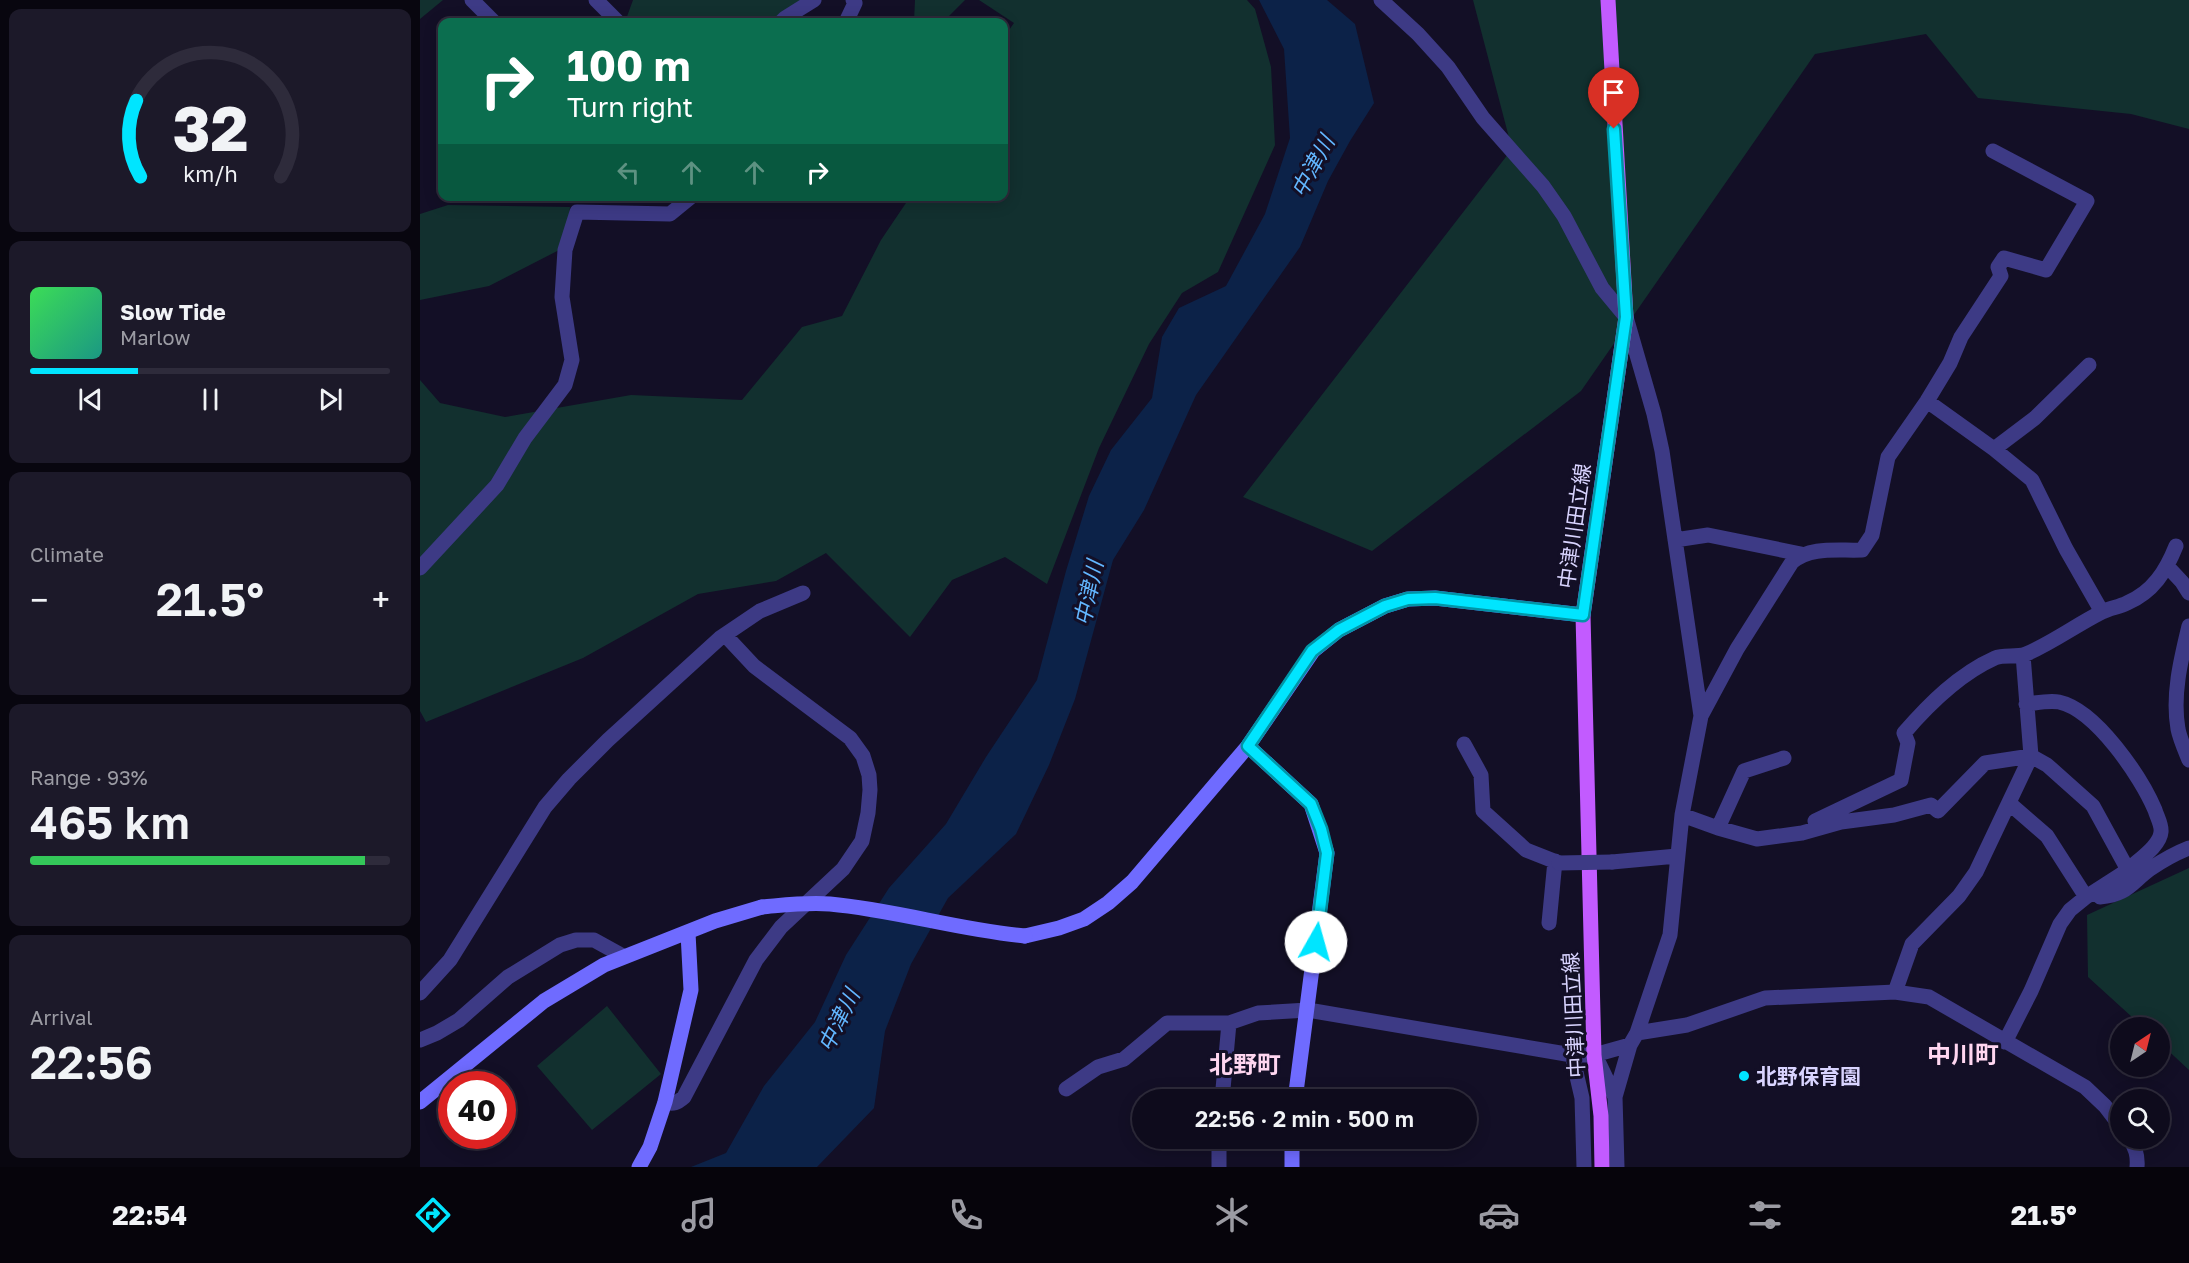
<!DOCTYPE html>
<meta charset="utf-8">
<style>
:root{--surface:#0e0b1c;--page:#1c1929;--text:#f1f3f6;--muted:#9b9ba3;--line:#2e2b3b;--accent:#00e5ff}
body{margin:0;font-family:"Golos Text","Noto Sans JP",sans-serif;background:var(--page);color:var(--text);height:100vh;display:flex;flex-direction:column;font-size:22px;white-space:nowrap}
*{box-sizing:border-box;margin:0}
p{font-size:20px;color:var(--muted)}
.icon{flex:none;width:33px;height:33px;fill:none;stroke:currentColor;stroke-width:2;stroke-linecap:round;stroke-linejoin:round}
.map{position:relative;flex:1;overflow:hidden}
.details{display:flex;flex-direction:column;gap:9px;padding:9px;background:#08060f;width:420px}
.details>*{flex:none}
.top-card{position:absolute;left:18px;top:18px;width:570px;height:183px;border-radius:12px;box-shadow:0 3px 15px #0003,0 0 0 2px var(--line);background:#0b6e4f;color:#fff;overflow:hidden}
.needle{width:39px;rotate:35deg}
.fabs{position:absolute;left:1690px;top:1017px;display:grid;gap:12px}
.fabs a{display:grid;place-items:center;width:60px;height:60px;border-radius:50%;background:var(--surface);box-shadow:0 3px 15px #0003,0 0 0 2px var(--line);font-size:30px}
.speed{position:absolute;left:18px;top:1071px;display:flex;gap:12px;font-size:30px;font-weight:700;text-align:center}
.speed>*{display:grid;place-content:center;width:78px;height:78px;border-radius:50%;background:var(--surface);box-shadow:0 3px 15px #0003,0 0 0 2px var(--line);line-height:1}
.speed .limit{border:9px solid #d22;background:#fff;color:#111}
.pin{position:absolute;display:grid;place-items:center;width:51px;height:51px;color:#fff;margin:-62px -26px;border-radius:50% 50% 50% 0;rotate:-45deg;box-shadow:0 0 6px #0007}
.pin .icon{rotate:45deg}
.me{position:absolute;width:66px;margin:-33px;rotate:7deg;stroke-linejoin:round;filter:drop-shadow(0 0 4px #0008)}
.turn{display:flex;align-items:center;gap:21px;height:126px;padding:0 30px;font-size:27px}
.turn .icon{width:78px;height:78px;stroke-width:2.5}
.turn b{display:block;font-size:42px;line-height:51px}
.lanes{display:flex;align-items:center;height:57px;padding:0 30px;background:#0003;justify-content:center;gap:30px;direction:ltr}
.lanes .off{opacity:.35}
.big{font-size:45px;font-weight:600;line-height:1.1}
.details .card{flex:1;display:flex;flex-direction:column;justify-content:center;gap:9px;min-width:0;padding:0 21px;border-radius:12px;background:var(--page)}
.details .dial{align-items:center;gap:0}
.dial svg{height:156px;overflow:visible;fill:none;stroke:var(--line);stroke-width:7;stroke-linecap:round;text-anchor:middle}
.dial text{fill:var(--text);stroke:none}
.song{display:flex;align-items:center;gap:18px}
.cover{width:72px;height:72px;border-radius:9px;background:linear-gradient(135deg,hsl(130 70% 55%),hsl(170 70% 35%))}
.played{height:6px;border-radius:3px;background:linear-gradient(90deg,var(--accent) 30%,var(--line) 30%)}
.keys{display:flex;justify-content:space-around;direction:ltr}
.heat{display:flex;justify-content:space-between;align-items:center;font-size:33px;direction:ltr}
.charge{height:9px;border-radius:4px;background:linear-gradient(90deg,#34c759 93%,var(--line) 0)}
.trip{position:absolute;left:712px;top:1089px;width:345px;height:60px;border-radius:30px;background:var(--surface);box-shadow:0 3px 15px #0003,0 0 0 2px var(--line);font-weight:600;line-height:60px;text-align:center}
.tabs{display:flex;height:96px;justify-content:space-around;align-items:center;background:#06040b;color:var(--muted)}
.tabs .icon{width:42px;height:42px}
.tabs .on{color:var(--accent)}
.tabs b{font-size:27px;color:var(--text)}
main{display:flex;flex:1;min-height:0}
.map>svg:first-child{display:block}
</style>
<main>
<section class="details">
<div class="card dial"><svg viewBox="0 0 100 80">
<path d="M14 69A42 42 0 1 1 86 69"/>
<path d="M14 69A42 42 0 0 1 12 30" stroke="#00e5ff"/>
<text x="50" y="56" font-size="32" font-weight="700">32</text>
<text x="50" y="72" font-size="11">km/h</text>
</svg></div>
<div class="card">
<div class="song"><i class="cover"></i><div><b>Slow Tide</b><p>Marlow</p></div></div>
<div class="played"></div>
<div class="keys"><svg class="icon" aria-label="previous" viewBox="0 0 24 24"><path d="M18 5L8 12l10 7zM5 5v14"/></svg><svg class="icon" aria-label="pause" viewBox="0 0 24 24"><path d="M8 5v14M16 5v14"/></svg><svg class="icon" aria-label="next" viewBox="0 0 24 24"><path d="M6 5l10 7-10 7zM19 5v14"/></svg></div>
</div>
<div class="card"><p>Climate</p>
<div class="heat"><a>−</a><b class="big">21.5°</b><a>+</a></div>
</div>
<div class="card"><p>Range · 93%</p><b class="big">465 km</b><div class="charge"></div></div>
<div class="card"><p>Arrival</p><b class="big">22:56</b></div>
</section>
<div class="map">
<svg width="1769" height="1167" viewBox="0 0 1769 1167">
<rect width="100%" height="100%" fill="#130f26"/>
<path fill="#12302f" d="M0,0h23l-23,19z
M213,0h169l-32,22h-145z
M495,0h50l-22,22h-29z
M559,0h268l8,9 16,58 4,78 -57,127 -36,21 -33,51 -50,104 -52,136 -42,-27 -53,23 -42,57 -84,-84 -50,28 -78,13 -115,64 -157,64 -6,-11v-331l20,23 65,14 126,-22 111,5 60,-73 40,-11 39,-76 29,-43 94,-1v-159l10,-14z
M1053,0h716v129l-58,-15 -153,-16 -52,-64 -111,20 -234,337 -209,160 -129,-54 269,-348z
M28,205l122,2 -5,40 -76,39 -69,14v-86z
M1769,868v202l-29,-27v-15l-17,-1 -55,-50 -1,-62z
M187,1006l54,68 -69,56 -55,-64z"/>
<path fill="#0c2248" d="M839,0h68l28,24 19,79 -24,38 -22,40 -28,66 -104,148 -52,115 -31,50 -38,139 -26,66 -33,69 -68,64 -37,66 -26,67 -11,77 -57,59h-126l35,-14 38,-67 51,-64 31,-67 43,-67 57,-64 40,-67 51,-77 29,-109 23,-75 22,-46 41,-52 10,-61 17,-29 47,-22 39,-72 25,-76 -6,-89z"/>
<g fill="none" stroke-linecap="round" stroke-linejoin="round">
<path stroke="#3d3a85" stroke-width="15" d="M52,0l22,22
M176,0l22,22
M961,0l37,34 30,33 35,51 60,68 21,30 38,72 24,29 28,97 8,37 39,265
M361,22l4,-4 29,-18
M426,22l9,-19 -2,-3
M1507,401l67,48 38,31 34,69 36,63
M1574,449l41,-31 54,-53
M1255,540l33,-5 93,19
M1748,567l14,15 7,11
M0,568l77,-83 28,-47 40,-53 7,-25 -10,-63 3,-47 12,-38 93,2 22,-18
M1769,626c-8,33 -17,69 -11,103 2,10 7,21 11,31
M1606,704c10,-1 23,-4 33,-2 37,8 82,75 96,108 2,7 7,15 6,22 -1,14 -23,28 -33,38
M1044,744l17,31 2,36 43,39 33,13
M1589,803l38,33 39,61
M1262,815l36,13 39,11 45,-6 39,-11 53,-7 37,-10 7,6 47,-48 46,-7 16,9 46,41 35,64 -42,27 -16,13 -10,14 -29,67 -26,51
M1395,821l86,-41 7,-37 -4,-10c25,-29 55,-59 91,-75 9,-4 21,0 31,-4 26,-11 50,-29 76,-42 8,-4 17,-5 25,-9 26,-11 39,-32 49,-57
M1298,828l26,-57 40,-13
M1192,862l65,-6
M1675,892l5,5c27,-2 31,-14 50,-28 12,-8 26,-16 39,-21
M1129,923l6,-62
M1475,992l17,-48 47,-48 17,-24 55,-116 -8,-101
M0,993l30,-33 95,-153 24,-28 39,-39 112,-102 40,-27 43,-18
M1217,1033l50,-8 78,-27 130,-6 34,5 156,90 20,19 16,21
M0,1040l17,-7 22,-13 49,-43 52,-32 16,-5h18l29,16
M1152,1055l10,43 2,69
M1176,1057l19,40 2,70
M646,1089l32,-22 26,-8 43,-36h62l29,-10 50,-3 264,45h22l36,-10 7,-12 33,-98 12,-120 19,-99 36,-67 55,-87c19,-16 46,-11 70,-12l10,-15 16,-78 39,-56 23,-38 11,-26 40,-61 -3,-9 6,-9 42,12 41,-69 -94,-50
M1195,1097l15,-52
M802,1100l7,-77
M245,1102c8,3 12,1 19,-5l72,-137 25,-33 62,-58 19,-28 6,-28 2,-23 -1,-15 -6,-19 -13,-18 -96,-72 -29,-31
M1709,1138c7,10 9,18 8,29
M799,1167v-29"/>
<path stroke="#6f6bff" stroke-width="15" d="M828,746l63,58 16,49 -32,247
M605,936l34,-8 25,-9 24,-16 24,-21 116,-136 65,-95 26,-21 46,-24 23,-7 27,-1 148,17
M0,1102l124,-101 60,-36 111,-44 47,-14
M219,1167l11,-20 15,-45 26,-112 -3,-57
M872,1167v-29"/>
<path stroke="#c25bff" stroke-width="15" d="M1182,1167l-1,-51 -7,-61 -11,-440 43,-298 -18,-317"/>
<path stroke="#3d3a85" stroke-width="15" d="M1139,863l53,-1"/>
<path stroke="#6f6bff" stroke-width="15" d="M342,907c23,-2 45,-5 68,-3 66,6 129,26 195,32"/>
</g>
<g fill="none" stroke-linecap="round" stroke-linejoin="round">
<defs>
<path id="route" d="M896,942l11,-89 -6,-24 -10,-25 -63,-58 64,-95 27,-21 46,-24 23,-7 27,-1 148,17 43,-298 -12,-188"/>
</defs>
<use href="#route" stroke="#0095a6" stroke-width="15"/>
<use href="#route" stroke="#00e5ff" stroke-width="10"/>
</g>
<circle fill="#00e5ff" stroke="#130f26" stroke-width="2" cx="1324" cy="1076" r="6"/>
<g text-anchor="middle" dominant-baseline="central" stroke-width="6" stroke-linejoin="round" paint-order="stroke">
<g font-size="21" fill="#d9d4ff" stroke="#130f26">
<text transform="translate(1154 526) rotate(-82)">中津川田立線</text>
<text transform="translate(1153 1015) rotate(-93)">中津川田立線</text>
</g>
<g font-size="21" font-weight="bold" fill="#d9d4ff" stroke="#130f26" text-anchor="start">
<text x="1336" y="1076">北野保育園</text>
</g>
<g font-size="22" font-style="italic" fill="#62b6ff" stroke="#130f26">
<text transform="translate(892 166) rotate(-62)">中津川</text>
<text transform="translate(668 593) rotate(-78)">中津川</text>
<text transform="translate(418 1020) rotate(-64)">中津川</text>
</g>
<g font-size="24" font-weight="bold" fill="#ffd6f0" stroke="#130f26">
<text x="1543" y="1053">中川町</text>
<text x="825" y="1063">北野町</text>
</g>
</g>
</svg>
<div class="fabs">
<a><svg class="needle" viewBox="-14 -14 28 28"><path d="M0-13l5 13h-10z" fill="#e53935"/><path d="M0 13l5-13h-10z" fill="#9b9ba3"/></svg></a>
<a><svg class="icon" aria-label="search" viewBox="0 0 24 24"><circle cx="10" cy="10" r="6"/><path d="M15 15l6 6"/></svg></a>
</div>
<div class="speed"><div class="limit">40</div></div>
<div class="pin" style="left:1194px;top:129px;background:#d93025"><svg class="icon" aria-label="arrive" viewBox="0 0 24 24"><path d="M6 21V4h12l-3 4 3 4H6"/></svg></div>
<svg class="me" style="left:896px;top:942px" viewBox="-20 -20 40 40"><circle r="19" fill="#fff"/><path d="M0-13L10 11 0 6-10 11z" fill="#00e5ff"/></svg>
<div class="trip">22:56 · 2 min · 500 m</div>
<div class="top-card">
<div class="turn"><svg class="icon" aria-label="right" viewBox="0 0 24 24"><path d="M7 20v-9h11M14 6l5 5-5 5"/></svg><div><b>100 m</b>Turn right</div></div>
<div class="lanes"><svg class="icon off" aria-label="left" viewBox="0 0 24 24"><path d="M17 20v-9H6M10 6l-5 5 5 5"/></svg><svg class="icon off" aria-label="ahead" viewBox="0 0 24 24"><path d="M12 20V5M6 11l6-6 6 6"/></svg><svg class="icon off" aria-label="ahead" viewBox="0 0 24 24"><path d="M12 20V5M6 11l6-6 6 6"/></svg><svg class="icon" aria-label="right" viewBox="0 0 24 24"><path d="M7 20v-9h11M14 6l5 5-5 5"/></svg></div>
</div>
</div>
</main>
<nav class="tabs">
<b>22:54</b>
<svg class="icon on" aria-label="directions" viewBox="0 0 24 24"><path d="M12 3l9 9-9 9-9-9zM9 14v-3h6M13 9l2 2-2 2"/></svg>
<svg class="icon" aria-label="music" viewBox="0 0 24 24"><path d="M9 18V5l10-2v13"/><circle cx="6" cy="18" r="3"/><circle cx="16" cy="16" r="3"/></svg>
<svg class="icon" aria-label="phone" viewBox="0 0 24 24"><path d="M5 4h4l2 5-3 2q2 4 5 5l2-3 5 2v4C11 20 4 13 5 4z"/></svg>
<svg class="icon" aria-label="climate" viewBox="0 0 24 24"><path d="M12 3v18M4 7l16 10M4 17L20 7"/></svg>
<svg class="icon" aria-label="car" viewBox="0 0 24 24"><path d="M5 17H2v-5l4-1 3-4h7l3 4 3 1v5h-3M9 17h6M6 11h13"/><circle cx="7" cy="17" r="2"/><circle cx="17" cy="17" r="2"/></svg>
<svg class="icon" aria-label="filters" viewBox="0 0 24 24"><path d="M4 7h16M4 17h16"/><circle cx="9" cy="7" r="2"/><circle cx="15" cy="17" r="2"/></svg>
<b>21.5°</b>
</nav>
